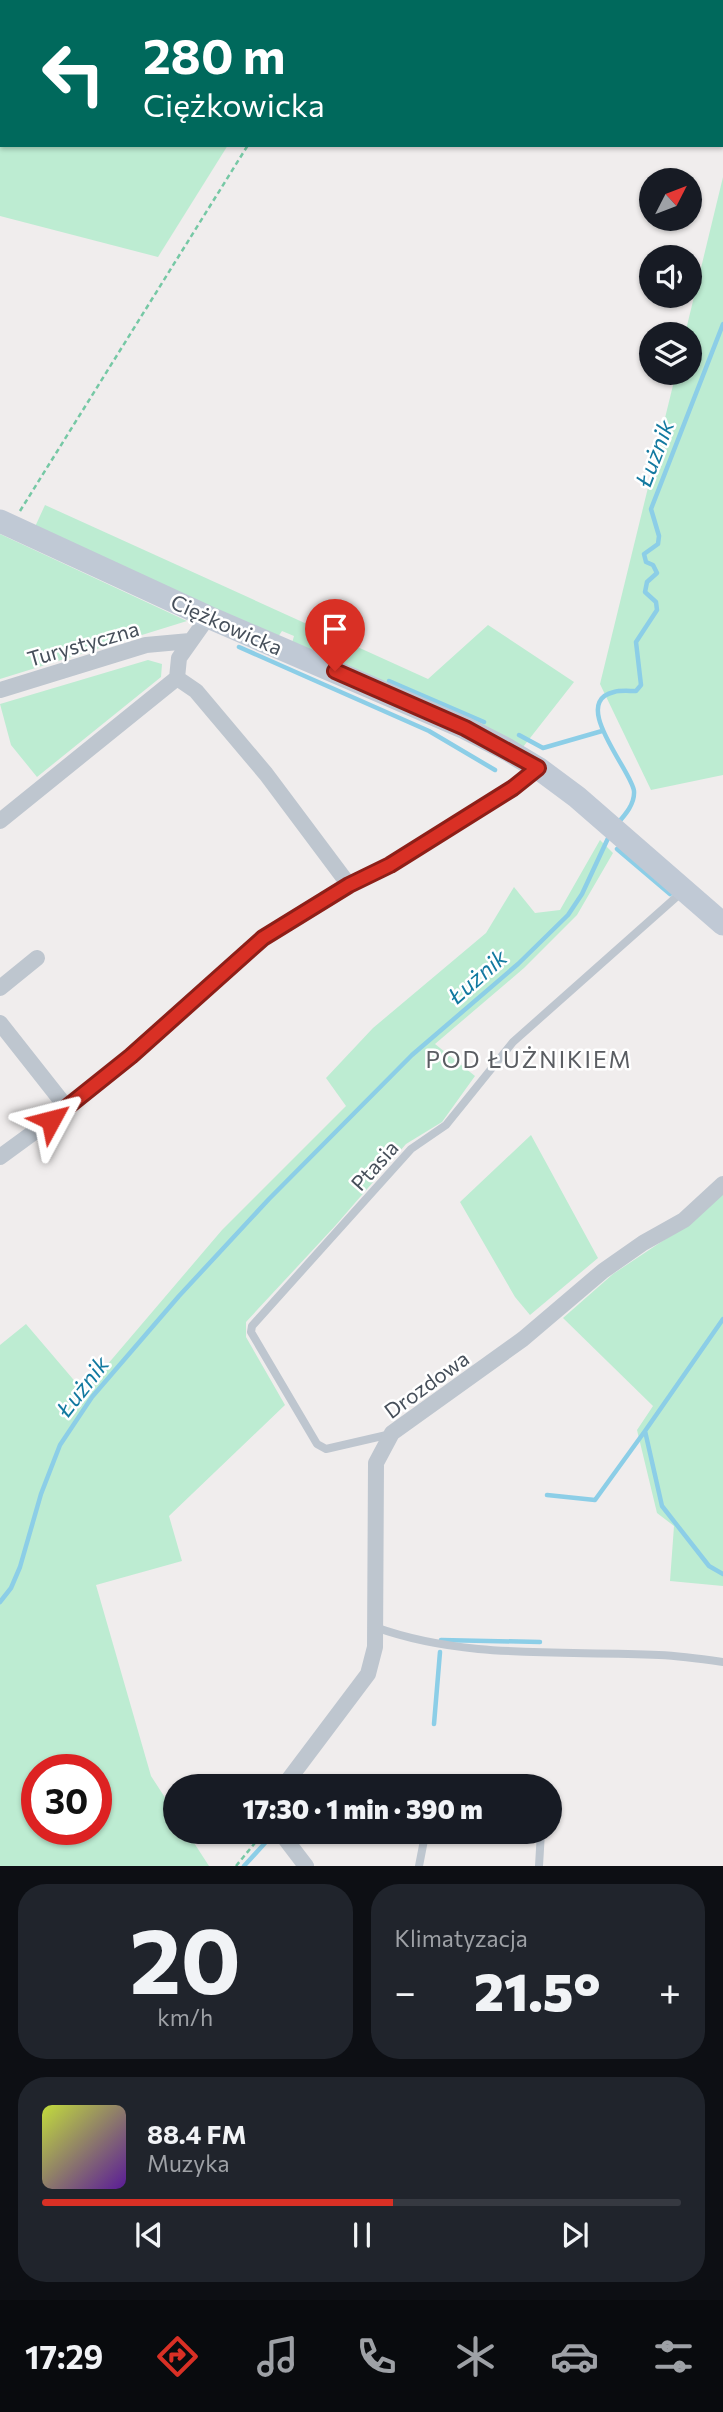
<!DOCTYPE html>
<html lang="pl">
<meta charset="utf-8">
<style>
:root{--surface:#171b24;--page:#20242c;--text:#f1f3f6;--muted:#9ea1a6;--line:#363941;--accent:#d93025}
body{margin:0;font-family:Commissioner,sans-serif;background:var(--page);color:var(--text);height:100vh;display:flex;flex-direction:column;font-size:26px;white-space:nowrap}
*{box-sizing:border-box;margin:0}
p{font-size:23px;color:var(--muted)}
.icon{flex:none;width:38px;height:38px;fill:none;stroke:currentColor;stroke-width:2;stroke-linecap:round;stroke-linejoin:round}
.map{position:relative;height:1866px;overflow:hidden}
.drawer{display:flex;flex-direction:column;gap:18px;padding:18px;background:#0d0f14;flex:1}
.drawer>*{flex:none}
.top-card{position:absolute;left:0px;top:0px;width:724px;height:147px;box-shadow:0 2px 5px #0004;background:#00695c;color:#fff;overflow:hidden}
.needle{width:46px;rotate:48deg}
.controls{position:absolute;left:639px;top:168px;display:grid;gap:14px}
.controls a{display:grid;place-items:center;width:63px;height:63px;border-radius:50%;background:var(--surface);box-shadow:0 2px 5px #0004;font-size:35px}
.speed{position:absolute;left:21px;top:1754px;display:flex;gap:14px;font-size:35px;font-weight:700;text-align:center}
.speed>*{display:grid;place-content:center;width:91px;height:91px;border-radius:50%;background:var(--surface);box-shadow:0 2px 5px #0004;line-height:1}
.speed .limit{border:10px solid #d22;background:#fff;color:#111}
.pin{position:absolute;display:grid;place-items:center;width:60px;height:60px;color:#fff;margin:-72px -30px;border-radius:50% 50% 50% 0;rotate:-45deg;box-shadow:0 0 7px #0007}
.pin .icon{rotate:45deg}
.me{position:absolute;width:77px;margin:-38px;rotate:52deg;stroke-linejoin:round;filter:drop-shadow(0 0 5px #0008)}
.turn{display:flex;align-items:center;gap:24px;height:147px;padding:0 28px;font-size:32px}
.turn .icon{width:91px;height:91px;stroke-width:2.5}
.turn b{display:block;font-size:49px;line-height:60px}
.big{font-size:52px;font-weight:800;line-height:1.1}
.drawer .widget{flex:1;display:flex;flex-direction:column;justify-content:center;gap:10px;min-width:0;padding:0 24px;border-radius:28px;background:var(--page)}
.drawer .dial{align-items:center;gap:0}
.dial b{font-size:91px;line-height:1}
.song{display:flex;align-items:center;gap:21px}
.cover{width:84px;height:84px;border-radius:10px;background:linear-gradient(135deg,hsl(70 70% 55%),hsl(270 70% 35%))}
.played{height:7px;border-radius:4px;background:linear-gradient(90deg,var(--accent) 55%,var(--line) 55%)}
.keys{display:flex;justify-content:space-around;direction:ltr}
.heat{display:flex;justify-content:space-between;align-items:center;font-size:38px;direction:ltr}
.drawer .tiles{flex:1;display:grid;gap:18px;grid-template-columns:1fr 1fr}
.widget:last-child{grid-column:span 2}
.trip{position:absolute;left:163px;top:1774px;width:399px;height:70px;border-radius:35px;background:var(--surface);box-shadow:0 2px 5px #0004;font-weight:800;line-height:70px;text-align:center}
.menu{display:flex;height:112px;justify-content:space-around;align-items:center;background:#090b0e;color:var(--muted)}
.menu .icon{width:49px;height:49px}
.menu .selected{color:var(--accent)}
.menu b{font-size:32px;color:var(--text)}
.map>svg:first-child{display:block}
</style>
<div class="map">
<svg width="723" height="1866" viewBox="0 0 723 1866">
<rect width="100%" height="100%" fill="#f0eded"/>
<path fill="#bdecd2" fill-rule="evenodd" d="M0,0h411l-409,2v143h226l-70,112 -158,-41z
M723,177v598l-72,15 -51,-106 76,-311h14v-39h-5z
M45,505l383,174 60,-54 86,57 -51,65 -231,-104 2,-7 -12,-5 -4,6 -244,-108z
M0,534l187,87 -187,58z
M148,660l14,4 -1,13 -124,100 -26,-32 -11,-41z
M600,840l13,13 -36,62 -53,53 -89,76 40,32 -33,46 -36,22 -71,82 -89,96v15l39,68 -116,111 13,45 -86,24 55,191 24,37v19h12l22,34h-209v-521l26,-21 58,68 138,-162 124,-124 -20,-28 47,-50 113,-95 28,-46 21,26 25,-3zM37,1769h59v60h-59z
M531,1135l67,123 -68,57 -15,-18 -55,-95z
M723,1192v394l-53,-5 4,-55 -17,-13 -20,-83 16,-24 -90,-88 50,-44 81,-54z"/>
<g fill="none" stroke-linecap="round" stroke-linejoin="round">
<path stroke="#8ccee7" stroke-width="4.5" d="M239,647l190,84 66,39
M389,681l95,41
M519,735l24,13 59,-17
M617,824c8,-9 18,-20 17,-33 -2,-20 -65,-89 -20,-99 6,-2 15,-1 22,-1l5,-6 -5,-43 21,-32 -1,-8 -11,-10 2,-10 10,-9 -4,-8 -7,-3 -2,-8 14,-10 1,-8 -8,-27 72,-185
M617,849l53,45
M723,1319l-78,112 17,75 47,60 14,8
M547,1495l48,5 50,-69
M0,1602l11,-14 9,-21 21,-73 19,-49 32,-48 87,-101 90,-97 143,-144 106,-91 50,-49 14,-21 28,-60
M441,1640l99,2
M434,1724l6,-72
M244,1866l21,-23"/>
<path stroke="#76c8a5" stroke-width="2.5" stroke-dasharray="5 3.5" stroke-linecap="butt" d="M338,2l1,-2
M20,511l228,-366
M236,1866l28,-34"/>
<path stroke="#bec6cf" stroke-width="8" d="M391,1434l-65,15 -9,-5 -66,-112 1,-6 159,-177 35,-24 67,-83 169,-150
M375,1627c91,33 188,23 284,28 21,1 43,4 64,7
M419,1866l6,-31
M539,1866l2,-34"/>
<path stroke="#bec6cf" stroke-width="16" d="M177,678l19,13 70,83 83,111
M0,690l146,-45 44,-4
M0,821l177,-143 2,-20 29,-41
M0,988l37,-30
M0,1023l67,85
M0,1157l67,-49 64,-52 132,-118 86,-53 41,-20 123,-77 25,-20
M283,1787l85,-113 7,-27 1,-184 16,-30 131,-94 80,-68 40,-28 41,-23 39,-36
M280,1832l26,34"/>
<path stroke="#c0c9d5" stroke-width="23" d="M0,521l208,96 257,111 43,22 30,18 39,29 146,127"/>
</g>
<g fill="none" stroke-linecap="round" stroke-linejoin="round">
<defs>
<path id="route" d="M51,1120l80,-64 132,-118 86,-53 41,-20 123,-77 25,-20 -73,-40 -130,-57"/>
</defs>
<use href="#route" stroke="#8d1f18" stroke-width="18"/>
<use href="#route" stroke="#d93025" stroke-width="12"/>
</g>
<g text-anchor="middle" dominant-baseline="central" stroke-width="5" stroke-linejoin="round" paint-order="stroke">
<g font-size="21" fill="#464f5a" stroke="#fff">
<text transform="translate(227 624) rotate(24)">Ciężkowicka</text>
<text transform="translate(83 643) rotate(-16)">Turystyczna</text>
<text transform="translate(374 1165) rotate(-48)">Ptasia</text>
<text transform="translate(426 1384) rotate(-36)">Drozdowa</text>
</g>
<g font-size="23" font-style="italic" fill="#1279a0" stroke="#fff">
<text transform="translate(654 453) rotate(-69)">Łużnik</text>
<text transform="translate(477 976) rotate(-41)">Łużnik</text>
<text transform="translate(82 1386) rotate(-52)">Łużnik</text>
</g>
<g font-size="23" letter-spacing="2" fill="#5a5d62" stroke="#fff">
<text x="529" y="1059">POD ŁUŻNIKIEM</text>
</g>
</g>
</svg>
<div class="controls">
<a><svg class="needle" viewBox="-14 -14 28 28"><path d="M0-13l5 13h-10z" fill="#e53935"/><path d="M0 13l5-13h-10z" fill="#9ea1a6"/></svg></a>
<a><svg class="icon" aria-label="sound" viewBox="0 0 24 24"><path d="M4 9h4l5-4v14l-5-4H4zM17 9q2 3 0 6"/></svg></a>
<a><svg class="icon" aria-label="layers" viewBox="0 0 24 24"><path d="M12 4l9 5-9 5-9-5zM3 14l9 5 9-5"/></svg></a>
</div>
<div class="speed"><div class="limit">30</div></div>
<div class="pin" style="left:335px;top:671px;background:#d93025"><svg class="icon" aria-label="arrive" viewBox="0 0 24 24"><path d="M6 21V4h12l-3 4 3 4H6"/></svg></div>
<svg class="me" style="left:51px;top:1120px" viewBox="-20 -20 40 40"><path d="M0-17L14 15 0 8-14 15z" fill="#d93025" stroke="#fff" stroke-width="4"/></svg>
<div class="trip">17:30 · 1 min · 390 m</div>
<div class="top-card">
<div class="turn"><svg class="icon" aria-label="left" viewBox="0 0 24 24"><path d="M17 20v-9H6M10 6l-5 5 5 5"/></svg><div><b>280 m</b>Ciężkowicka</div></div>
</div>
</div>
<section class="drawer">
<div class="tiles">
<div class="widget dial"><b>20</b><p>km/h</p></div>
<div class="widget"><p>Klimatyzacja</p>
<div class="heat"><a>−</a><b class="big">21.5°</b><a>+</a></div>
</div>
<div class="widget">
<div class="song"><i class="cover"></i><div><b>88.4 FM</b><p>Muzyka</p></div></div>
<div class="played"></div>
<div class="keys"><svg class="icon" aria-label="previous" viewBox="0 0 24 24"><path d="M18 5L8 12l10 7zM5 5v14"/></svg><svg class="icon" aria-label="pause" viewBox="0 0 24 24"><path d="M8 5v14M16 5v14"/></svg><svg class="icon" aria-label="next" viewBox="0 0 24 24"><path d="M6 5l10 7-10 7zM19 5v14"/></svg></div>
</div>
</div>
</section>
<nav class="menu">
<b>17:29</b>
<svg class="icon selected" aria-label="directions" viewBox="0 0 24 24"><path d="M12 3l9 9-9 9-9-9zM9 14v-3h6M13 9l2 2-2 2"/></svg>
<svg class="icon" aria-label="music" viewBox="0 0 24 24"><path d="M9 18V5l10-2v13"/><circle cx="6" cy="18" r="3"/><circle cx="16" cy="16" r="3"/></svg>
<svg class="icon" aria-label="phone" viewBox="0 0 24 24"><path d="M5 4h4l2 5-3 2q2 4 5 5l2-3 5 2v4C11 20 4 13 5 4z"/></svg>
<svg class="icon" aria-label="climate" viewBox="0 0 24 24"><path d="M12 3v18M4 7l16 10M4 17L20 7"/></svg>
<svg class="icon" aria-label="car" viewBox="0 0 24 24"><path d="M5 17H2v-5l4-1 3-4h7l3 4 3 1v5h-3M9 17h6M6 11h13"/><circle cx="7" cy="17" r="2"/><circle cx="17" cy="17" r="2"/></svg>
<svg class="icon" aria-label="filters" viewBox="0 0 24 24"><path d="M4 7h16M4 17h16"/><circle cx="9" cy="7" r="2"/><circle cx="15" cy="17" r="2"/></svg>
</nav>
